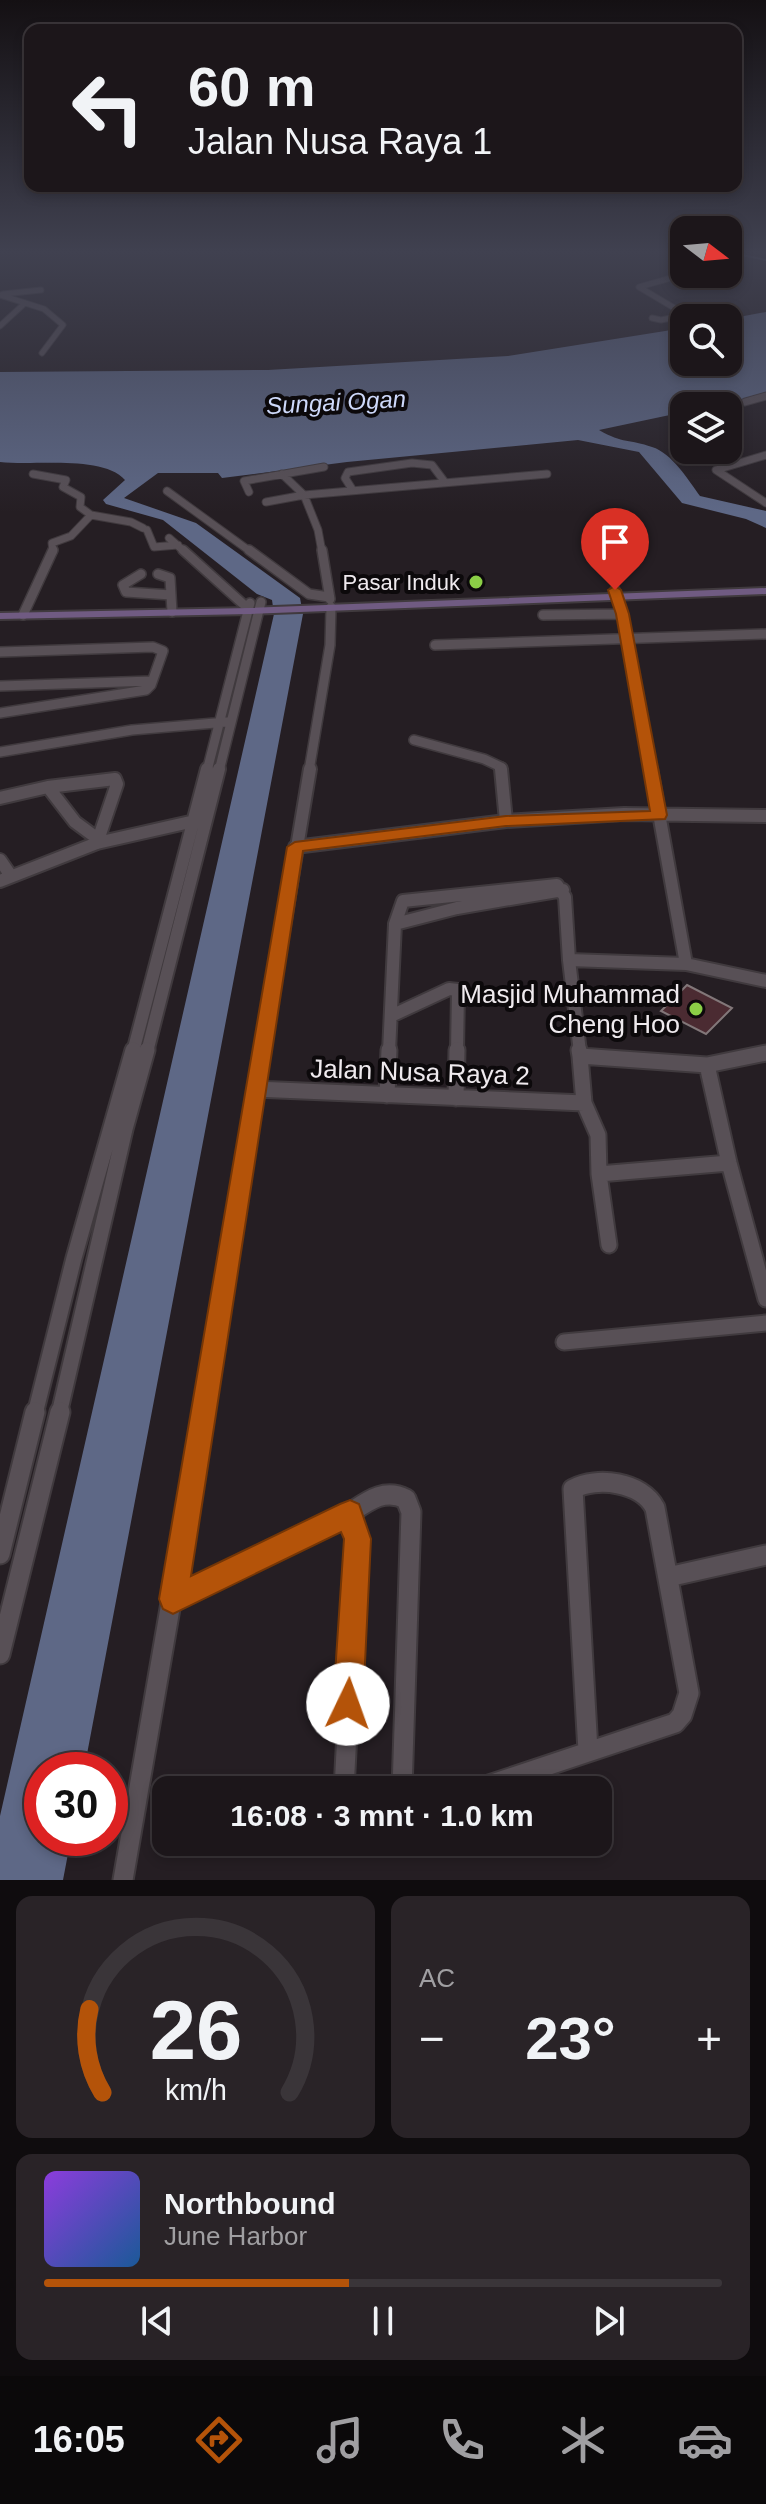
<!DOCTYPE html>
<html lang="id">
<meta charset="utf-8">
<style>
:root{--surface:#1c161a;--page:#292327;--text:#f1f3f6;--muted:#a09fa2;--line:#3a3539;--accent:#b45309}
body{margin:0;font-family:Arial,sans-serif;background:var(--page);color:var(--text);height:100vh;display:flex;flex-direction:column;font-size:30px;white-space:nowrap}
*{box-sizing:border-box;margin:0}
p{font-size:26px;color:var(--muted)}
.icon{flex:none;width:44px;height:44px;fill:none;stroke:currentColor;stroke-width:2;stroke-linecap:round;stroke-linejoin:round}
.map{position:relative;height:1880px;overflow:hidden}
.panel{display:flex;flex-direction:column;gap:16px;padding:16px;background:#0f0c0e;flex:1}
.panel>*{flex:none}
.guide{position:absolute;left:24px;top:24px;width:718px;height:168px;border-radius:16px;box-shadow:0 4px 12px #0003,0 0 0 2px var(--line);background:#1c161a;color:var(--text);overflow:hidden}
.needle{width:52px;rotate:106deg}
.fabs{position:absolute;left:670px;top:216px;display:grid;gap:16px}
.fabs a{display:grid;place-items:center;width:72px;height:72px;border-radius:16px;background:var(--surface);box-shadow:0 4px 12px #0003,0 0 0 2px var(--line);font-size:40px}
.speed{position:absolute;left:24px;top:1752px;display:flex;gap:16px;font-size:40px;font-weight:700;text-align:center}
.speed>*{display:grid;place-content:center;width:104px;height:104px;border-radius:50%;background:var(--surface);box-shadow:0 4px 12px #0003,0 0 0 2px var(--line);line-height:1}
.speed .limit{border:12px solid #d22;background:#fff;color:#111}
.pin{position:absolute;display:grid;place-items:center;width:68px;height:68px;color:#fff;margin:-82px -34px;border-radius:50% 50% 50% 0;rotate:-45deg;box-shadow:0 0 8px #0007}
.pin .icon{rotate:45deg}
.me{position:absolute;width:88px;margin:-44px;rotate:3deg;stroke-linejoin:round;filter:drop-shadow(0 0 6px #0008)}
.turn{display:flex;align-items:center;gap:28px;height:168px;padding:0 32px;font-size:36px}
.turn .icon{width:104px;height:104px;stroke-width:2.5}
.turn b{display:block;font-size:56px;line-height:68px}
.big{font-size:60px;font-weight:700;line-height:1.1}
.panel .tile{flex:1;display:flex;flex-direction:column;justify-content:center;gap:12px;min-width:0;padding:0 28px;border-radius:16px;background:var(--page)}
.panel .dial{align-items:center;gap:0}
.dial svg{height:208px;overflow:visible;fill:none;stroke:var(--line);stroke-width:7;stroke-linecap:round;text-anchor:middle}
.dial text{fill:var(--text);stroke:none}
.song{display:flex;align-items:center;gap:24px}
.cover{width:96px;height:96px;border-radius:12px;background:linear-gradient(135deg,hsl(270 70% 55%),hsl(210 70% 35%))}
.played{height:8px;border-radius:4px;background:linear-gradient(90deg,var(--accent) 45%,var(--line) 45%)}
.keys{display:flex;justify-content:space-around;direction:ltr}
.heat{display:flex;justify-content:space-between;align-items:center;font-size:44px;direction:ltr}
.panel .tiles{flex:1;display:grid;gap:16px;grid-template-columns:1fr 1fr}
.tile:last-child{grid-column:span 2}
.trip{position:absolute;left:152px;top:1776px;width:460px;height:80px;border-radius:16px;background:var(--surface);box-shadow:0 4px 12px #0003,0 0 0 2px var(--line);font-weight:700;line-height:80px;text-align:center}
.tabs{display:flex;height:128px;justify-content:space-around;align-items:center;background:#0b090a;color:var(--muted)}
.tabs .icon{width:56px;height:56px}
.tabs .on{color:var(--accent)}
.tabs b{font-size:36px;color:var(--text)}
.map>svg:first-child{display:block}
</style>
<div class="map">
<svg width="766" height="1880" viewBox="0 0 766 1880">
<rect width="100%" height="100%" fill="#251e23"/>
<path fill="#5e6886" d="M766,312v81l-24,10 -24,-2 -34,5v6l-85,18c24,14 31,9 53,17 20,6 36,33 48,49l66,15v17l-20,-9 -64,-16 -43,-51 -61,-12 -231,22 -125,16 -4,-5h-60l-34,25 72,25 104,75 3,16 -219,1156h-42v68h29l-8,42h-63v-64l274,-1202 -2,-14 -15,-6 -94,-74 -57,-16 -3,-4 22,-20c-22,-25 -92,-14 -125,-18v-90l268,-2 240,-14 176,-28v34h44v-43z"/>
<g fill="none" stroke-linecap="round" stroke-linejoin="round">
<path stroke="#5e6886" stroke-width="2" d="M728,252l38,8"/>
</g>
<path fill="#4b2b32" stroke="#827779" stroke-width="2" d="M687,985l45,23 -26,26 -45,-23z"/>
<g fill="none" stroke-linecap="round" stroke-linejoin="round">
<defs>
<path id="street-far5" d="M728,263l8,-3
M3,294l38,-4
M0,295l44,14 19,16 -21,28
M652,318l9,2 25,-5 -47,-28 46,-13
M0,326l25,-23"/>
<path id="street-far4" d="M745,402l21,-6
M766,455l-50,15 50,33
M33,474l33,6 -3,7 18,10 -1,10 11,8
M352,489l-7,-11 3,-6 64,-9 20,2 12,16
M167,491l84,61
M249,492l-5,-11 80,-14
M266,502l38,-7 -22,-21
M147,530l7,17 24,-2
M169,538l16,14
M53,552l-1,-9 19,-7 20,-21 40,7 12,6
M322,552l-4,-22 -14,-35 243,-21"/>
<path id="street-far3" d="M183,550l60,54
M249,550l60,44 20,3
M322,550l8,49
M141,574l-18,11 3,7 45,3
M158,574l12,4 2,34
M615,590l8,24 28,157
M23,615l30,-65
M543,615l80,-1
M435,645l331,-11
M0,652l153,-5 10,4 -12,34 -5,5 -146,23
M0,686l152,-5
M414,740l70,19 17,8v4
M0,752l132,-22 95,-8
M207,771l43,-168
M219,771l42,-169
M309,771l21,-126 1,-38"/>
<path id="street-far2" d="M501,769l5,52
M651,769l35,195 80,17
M48,787l27,35 23,17
M0,798l48,-11 67,-8 2,5 -20,59
M295,847l211,-26 118,-7 142,2
M0,860l11,16
M0,881l97,-38 102,-23
M395,924l62,-16 106,-18
M391,1016l58,-27 9,1 -1,62
M133,1052l74,-283
M147,1052l72,-283
M263,1052l47,-283
M389,1052l6,-128 8,-23 154,-16 8,12 4,63
M580,1052l-11,-92 117,4"/>
<path id="street-far1" d="M579,1050l1,6 127,9
M766,1053l-59,12 22,98 37,136
M580,1056l4,47 14,32 1,39 130,-11
M255,1089l329,14
M387,1095l2,-45
M456,1098l1,-48
M599,1174l10,71
M564,1342l202,-19
M35,1414l39,-156 59,-208
M59,1414l66,-285 22,-79
M203,1414l60,-364"/>
<path id="street" d="M0,1554l35,-142
M668,1577l98,-22
M173,1599l177,-86c18,-12 34,-25 56,-14l5,13 -9,278
M0,1654l60,-242
M344,1790l13,-251 -7,-26
M474,1790l201,-67 7,-8 7,-22 -34,-185c-13,-26 -58,-32 -82,-19l15,262
M123,1880l81,-468"/>
<path id="secondary" d="M766,588v6l-516,20 -250,5v-6l250,-5z"/>
</defs>
<use href="#street-far5" stroke="#403a3e" stroke-width="7"/>
<use href="#street-far4" stroke="#403a3e" stroke-width="9"/>
<use href="#street-far3" stroke="#403a3e" stroke-width="12"/>
<use href="#street-far2" stroke="#403a3e" stroke-width="16"/>
<use href="#street-far1" stroke="#403a3e" stroke-width="19"/>
<use href="#street" stroke="#403a3e" stroke-width="23"/>
<use href="#secondary" stroke="#403a3e" stroke-width="4"/>
<use href="#street-far5" stroke="#585056" stroke-width="5"/>
<use href="#street-far4" stroke="#585056" stroke-width="7"/>
<use href="#street-far3" stroke="#585056" stroke-width="9"/>
<use href="#street-far2" stroke="#585056" stroke-width="12"/>
<use href="#street-far1" stroke="#585056" stroke-width="15"/>
<use href="#street" stroke="#585056" stroke-width="19"/>
<use href="#secondary" fill="#705b82" fill-rule="evenodd"/>
</g>
<linearGradient id="sky" x2="0" y2="1"><stop stop-color="#141013"/><stop offset="0.49" stop-color="#404150"/><stop offset="1" stop-color="#404150" stop-opacity="0"/></linearGradient>
<rect width="766" height="513" fill="url(#sky)"/>
<path fill="#b45309" stroke="#753606" stroke-width="2" d="M615,586l6,4 8,24 38,201 -2,4 -159,7 -203,25 -112,725 149,-72 10,-4 9,4 12,35 -8,165 -4,11 -11,4 -11,-4 -4,-11 11,-165 -3,-7 -168,82 -10,-5 -4,-10 128,-752 8,-5 211,-26 144,-5 -34,-197 -8,-24z"/>
<g fill="#8bce46" stroke="#0c090b" stroke-width="3">
<circle cx="476" cy="582" r="8"/>
<circle cx="696" cy="1009" r="8"/>
</g>
<g text-anchor="middle" dominant-baseline="central" stroke-width="8" stroke-linejoin="round" paint-order="stroke">
<g font-size="22" fill="#efeaee" stroke="#0c090b" text-anchor="end">
<text x="460" y="582">Pasar Induk</text>
</g>
<g font-size="24" font-style="italic" fill="#ced9fa" stroke="#0c090b">
<text transform="translate(336 402) rotate(-3)">Sungai Ogan</text>
</g>
<g font-size="26" fill="#efeaee" stroke="#0c090b" text-anchor="end">
<text x="680" y="994">Masjid Muhammad<tspan x="680" dy="30">Cheng Hoo</tspan></text>
</g>
<g font-size="26" fill="#efeaee" stroke="#0c090b">
<text transform="translate(420 1072) rotate(2)">Jalan Nusa Raya 2</text>
</g>
</g>
</svg>
<div class="fabs">
<a><svg class="needle" viewBox="-14 -14 28 28"><path d="M0-13l5 13h-10z" fill="#e53935"/><path d="M0 13l5-13h-10z" fill="#a09fa2"/></svg></a>
<a><svg class="icon" aria-label="search" viewBox="0 0 24 24"><circle cx="10" cy="10" r="6"/><path d="M15 15l6 6"/></svg></a>
<a><svg class="icon" aria-label="layers" viewBox="0 0 24 24"><path d="M12 4l9 5-9 5-9-5zM3 14l9 5 9-5"/></svg></a>
</div>
<div class="speed"><div class="limit">30</div></div>
<div class="pin" style="left:615px;top:590px;background:#d93025"><svg class="icon" aria-label="arrive" viewBox="0 0 24 24"><path d="M6 21V4h12l-3 4 3 4H6"/></svg></div>
<svg class="me" style="left:348px;top:1704px" viewBox="-20 -20 40 40"><circle r="19" fill="#fff"/><path d="M0-13L10 11 0 6-10 11z" fill="#b45309"/></svg>
<div class="trip">16:08 · 3 mnt · 1.0 km</div>
<div class="guide">
<div class="turn"><svg class="icon" aria-label="left" viewBox="0 0 24 24"><path d="M17 20v-9H6M10 6l-5 5 5 5"/></svg><div><b>60 m</b>Jalan Nusa Raya 1</div></div>
</div>
</div>
<section class="panel">
<div class="tiles">
<div class="tile dial"><svg viewBox="0 0 100 80">
<path d="M14 69A42 42 0 1 1 86 69"/>
<path d="M14 69A42 42 0 0 1 9 37" stroke="#b45309"/>
<text x="50" y="56" font-size="32" font-weight="700">26</text>
<text x="50" y="72" font-size="11">km/h</text>
</svg></div>
<div class="tile"><p>AC</p>
<div class="heat"><a>−</a><b class="big">23°</b><a>+</a></div>
</div>
<div class="tile">
<div class="song"><i class="cover"></i><div><b>Northbound</b><p>June Harbor</p></div></div>
<div class="played"></div>
<div class="keys"><svg class="icon" aria-label="previous" viewBox="0 0 24 24"><path d="M18 5L8 12l10 7zM5 5v14"/></svg><svg class="icon" aria-label="pause" viewBox="0 0 24 24"><path d="M8 5v14M16 5v14"/></svg><svg class="icon" aria-label="next" viewBox="0 0 24 24"><path d="M6 5l10 7-10 7zM19 5v14"/></svg></div>
</div>
</div>
</section>
<nav class="tabs">
<b>16:05</b>
<svg class="icon on" aria-label="directions" viewBox="0 0 24 24"><path d="M12 3l9 9-9 9-9-9zM9 14v-3h6M13 9l2 2-2 2"/></svg>
<svg class="icon" aria-label="music" viewBox="0 0 24 24"><path d="M9 18V5l10-2v13"/><circle cx="6" cy="18" r="3"/><circle cx="16" cy="16" r="3"/></svg>
<svg class="icon" aria-label="phone" viewBox="0 0 24 24"><path d="M5 4h4l2 5-3 2q2 4 5 5l2-3 5 2v4C11 20 4 13 5 4z"/></svg>
<svg class="icon" aria-label="climate" viewBox="0 0 24 24"><path d="M12 3v18M4 7l16 10M4 17L20 7"/></svg>
<svg class="icon" aria-label="car" viewBox="0 0 24 24"><path d="M5 17H2v-5l4-1 3-4h7l3 4 3 1v5h-3M9 17h6M6 11h13"/><circle cx="7" cy="17" r="2"/><circle cx="17" cy="17" r="2"/></svg>
</nav>
